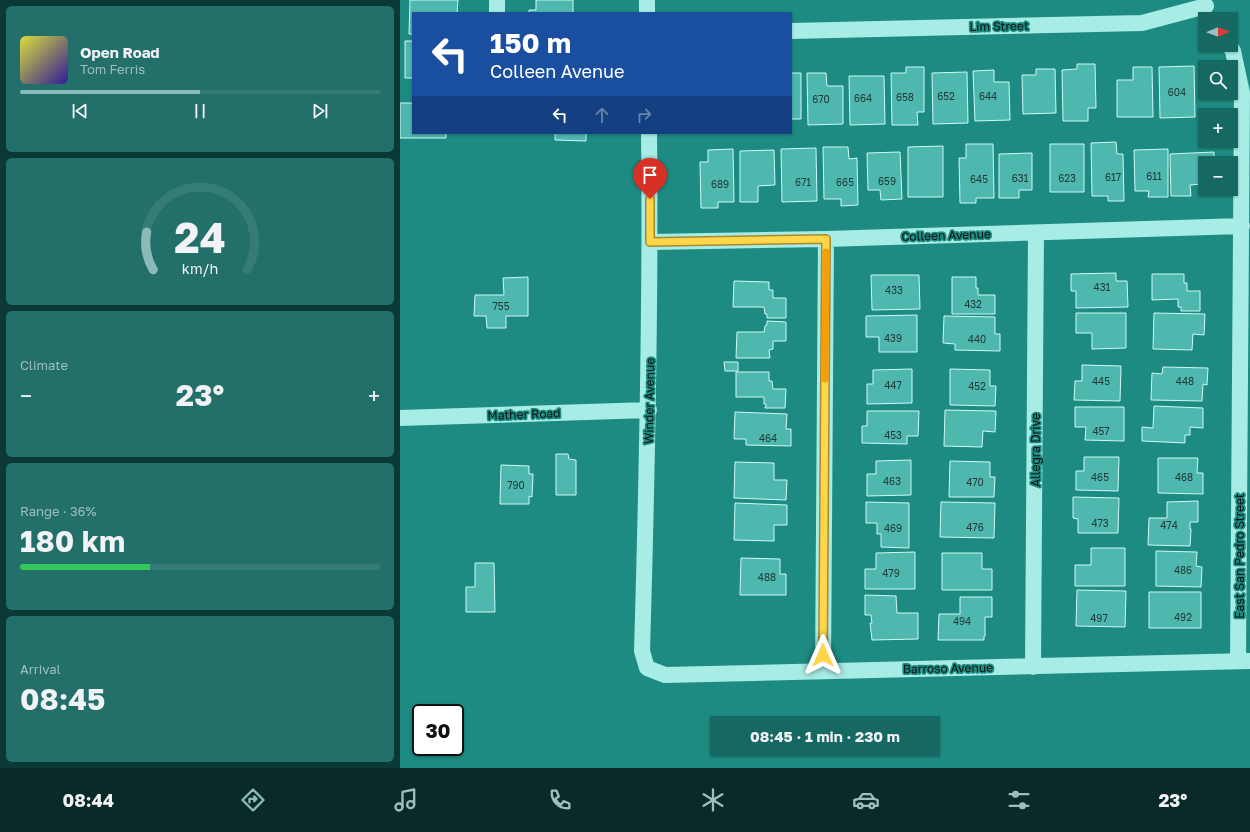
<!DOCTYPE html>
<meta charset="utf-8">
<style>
:root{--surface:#166862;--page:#23706b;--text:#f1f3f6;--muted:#9ebebe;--line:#357b77;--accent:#8bbbb9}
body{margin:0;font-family:"Golos Text",sans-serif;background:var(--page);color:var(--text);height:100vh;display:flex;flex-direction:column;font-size:15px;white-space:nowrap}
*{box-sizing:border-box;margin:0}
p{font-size:13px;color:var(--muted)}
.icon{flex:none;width:22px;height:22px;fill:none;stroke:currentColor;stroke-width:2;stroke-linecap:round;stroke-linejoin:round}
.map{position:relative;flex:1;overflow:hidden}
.panel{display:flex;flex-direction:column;gap:6px;padding:6px;background:#0c3936;width:400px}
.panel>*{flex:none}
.guide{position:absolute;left:12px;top:12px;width:380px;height:122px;border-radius:0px;box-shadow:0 1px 3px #0004;background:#1a4fa0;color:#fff;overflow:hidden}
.needle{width:26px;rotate:89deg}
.fabs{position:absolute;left:798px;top:12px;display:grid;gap:8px}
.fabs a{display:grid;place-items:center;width:40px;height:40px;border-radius:0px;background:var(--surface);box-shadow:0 1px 3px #0004;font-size:20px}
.speed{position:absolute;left:12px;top:704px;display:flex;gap:8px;font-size:20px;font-weight:700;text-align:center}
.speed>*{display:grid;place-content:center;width:52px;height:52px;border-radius:50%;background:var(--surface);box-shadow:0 1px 3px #0004;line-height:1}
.speed .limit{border:2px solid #111;border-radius:6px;background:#fff;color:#111}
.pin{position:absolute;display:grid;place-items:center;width:34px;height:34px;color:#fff;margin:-41px -17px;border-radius:50% 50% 50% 0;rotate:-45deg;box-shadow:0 0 4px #0007}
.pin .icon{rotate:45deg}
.me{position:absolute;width:44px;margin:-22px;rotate:0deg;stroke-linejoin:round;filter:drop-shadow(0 0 3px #0008)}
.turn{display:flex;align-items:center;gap:14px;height:84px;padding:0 12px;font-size:18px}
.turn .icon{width:52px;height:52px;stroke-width:2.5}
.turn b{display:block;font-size:28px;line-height:34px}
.lanes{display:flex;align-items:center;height:38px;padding:0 12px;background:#0003;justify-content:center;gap:20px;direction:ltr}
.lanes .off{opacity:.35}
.big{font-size:30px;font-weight:700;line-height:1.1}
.panel .tile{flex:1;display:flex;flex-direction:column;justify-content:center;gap:6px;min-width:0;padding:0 14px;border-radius:6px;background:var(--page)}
.panel .dial{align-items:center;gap:0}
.dial svg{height:104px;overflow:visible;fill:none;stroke:var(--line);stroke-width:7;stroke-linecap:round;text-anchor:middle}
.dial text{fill:var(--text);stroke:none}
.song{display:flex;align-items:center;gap:12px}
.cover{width:48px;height:48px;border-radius:6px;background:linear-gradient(135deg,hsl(60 70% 55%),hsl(250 70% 35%))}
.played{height:4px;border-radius:2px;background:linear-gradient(90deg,var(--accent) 50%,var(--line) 50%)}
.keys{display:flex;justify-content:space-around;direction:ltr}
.heat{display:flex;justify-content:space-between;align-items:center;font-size:22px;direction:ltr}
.charge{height:6px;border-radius:3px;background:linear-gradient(90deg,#34c759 36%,var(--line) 0)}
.trip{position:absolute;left:310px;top:716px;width:230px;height:40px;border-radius:0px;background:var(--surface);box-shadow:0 1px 3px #0004;font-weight:700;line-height:40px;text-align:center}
.tab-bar{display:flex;height:64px;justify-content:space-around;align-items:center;background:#092a27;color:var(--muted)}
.tab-bar .icon{width:28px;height:28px}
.tab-bar .active{color:var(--accent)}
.tab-bar b{font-size:18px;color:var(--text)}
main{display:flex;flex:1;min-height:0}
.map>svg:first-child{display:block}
</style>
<main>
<section class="panel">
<div class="tile">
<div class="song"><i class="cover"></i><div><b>Open Road</b><p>Tom Ferris</p></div></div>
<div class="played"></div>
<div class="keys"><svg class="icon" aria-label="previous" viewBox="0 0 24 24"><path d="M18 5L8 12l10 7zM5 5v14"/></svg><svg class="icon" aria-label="pause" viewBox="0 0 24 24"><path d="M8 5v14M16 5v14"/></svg><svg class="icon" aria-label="next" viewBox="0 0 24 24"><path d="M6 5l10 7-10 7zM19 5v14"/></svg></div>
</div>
<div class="tile dial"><svg viewBox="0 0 100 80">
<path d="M14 69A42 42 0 1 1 86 69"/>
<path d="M14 69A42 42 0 0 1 9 40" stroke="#8bbbb9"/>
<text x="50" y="56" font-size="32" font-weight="700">24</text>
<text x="50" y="72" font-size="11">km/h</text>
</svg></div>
<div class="tile"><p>Climate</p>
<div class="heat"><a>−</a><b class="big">23°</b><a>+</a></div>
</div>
<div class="tile"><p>Range · 36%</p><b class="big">180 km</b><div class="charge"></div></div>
<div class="tile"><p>Arrival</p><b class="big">08:45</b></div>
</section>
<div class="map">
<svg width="850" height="768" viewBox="0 0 850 768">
<rect width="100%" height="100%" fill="#1d8b82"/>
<path fill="#4eb7ae" stroke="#cef9f5" d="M10,0h48l-1,13h-44v21h-4z
M136,0h37v13h-44v-3h7z
M5,41h8v37h-8z
M677,64h18l1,44h-8v13h-25l-1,-51 15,-1z
M794,66l1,51 -35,1 -1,-51z
M506,67h18v45h-7l1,13h-26l-1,-52h15z
M733,67h19l1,50h-36v-37h16z
M636,69h19l1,44 -33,1 -1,-39h14z
M594,70v12h15l1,38 -35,1 -2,-50z
M567,72l1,51 -35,1 -1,-51z
M391,73h10v46h-10z
M407,73h19l1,13h16v38l-35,1z
M449,76h35l1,48 -35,1z
M0,103h13v30h33v5h-46z
M155,133h31v8l-31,-1z
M716,142l1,12h6l1,47h-16v-5h-16l-1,-53z
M566,144h27l1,54h-18v5h-16l-1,-45h7z
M650,144h34v48h-34z
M543,146v51h-35v-50z
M423,147h25l1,12 8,-1 1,47 -17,1v-7h-17z
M416,148l1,53 -35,1 -1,-53z
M333,149l1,53h-16v6h-17l-1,-46h8v-12z
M768,149v48h-20l1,-6h-14l-1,-41z
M374,150l1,35 -17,1v16h-18v-51z
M500,152l2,47 -21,1 -1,-10h-12l-1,-37z
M814,152v11h-9v17h-3v4l-12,1 1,11h-20l-1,-42z
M632,153v37h-13v8h-20v-44z
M716,273v8h11l1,26 -52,1v-17h-5v-17z
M752,274h32v9h3v8h13v20h-19v-4h-3v-8l-26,1z
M471,275h48l1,34 -48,1z
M128,277v39h-22v12h-19l-1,-12h-12l1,-21h29l-1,-17z
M552,277h24v11h2v7h17v19h-43z
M334,281l35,1v8h4v8h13v20h-19v-4h-2l-1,-7h-31z
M676,313h50v35l-34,1v-16h-16z
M754,313l51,1 -1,21 -11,-1 -1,16 -39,-1z
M517,315v37h-38v-15h-13v-21z
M544,316l51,1v17h5v17l-45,-1v-6l-12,-1z
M367,321l19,1v19h-13v8l-4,1 1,8h-34l1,-26h27l1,-6 2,-1z
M324,362h14v9h-13z
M682,365l39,1 -1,35 -46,-1 1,-19h7z
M763,367l45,1 -1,17 -4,-1 -1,17 -51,-1 1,-27 10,1z
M512,369v34l-45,1v-20h6v-14z
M550,369l40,1v16h6l-1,20 -45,-1z
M336,372h33v9h3l1,8h13l-1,19h-20v-1h1v-3h-2v-7h-28z
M754,406l49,2v20l-13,-1v8h-5v8l-43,-2v-14l11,1z
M675,407h49v34l-39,-1 1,-13h-11z
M545,410l51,1 -1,21 -12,-1 -1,16 -38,-1z
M467,411h52l-1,25h-11v8l-45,-1v-17h5z
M335,412l52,2 -1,15h5v17l-45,-1v-6h-12z
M156,454h12l1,5 7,1v35h-20z
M684,457h35l-1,34 -42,-1v-19h8z
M758,458h40l-1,15h6v21l-45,-1z
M511,460v35l-44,1v-22h9v-13z
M550,461l40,1v15h5l-1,20h-45z
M335,462l39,1v17h13l-1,20 -52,-2z
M101,465l28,1v8h4l-1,23 -3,-1v8h-29z
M673,497l46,1 -1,35h-40v-14l-5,-1z
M798,501v21h-8v7h1l-1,17 -42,-1 1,-27h18v-16z
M466,502l43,1v45l-28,-1v-13h-4v-11h-11z
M541,502l54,1 -1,35 -54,-1z
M335,503l52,2v20h-13v16l-40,-1z
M691,548h34v38h-50v-21h16z
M756,551l41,1 -1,14 6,1 -1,20 -45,-1z
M515,552v37h-50v-20h11v-16z
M542,553h40v16h10v21h-50z
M341,558l39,1v15h6v21h-46z
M75,563h19l1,49h-29v-25h9z
M677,590l49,1 -1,36 -49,-1z
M749,592h52v36h-52z
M465,595l31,1 1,17h21v26l-46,1 -2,-17h2l-1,-8h-6z
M560,597h32v20h-7v19h-1v4h-46l1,-26h21z"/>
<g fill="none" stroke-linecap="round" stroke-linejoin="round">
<path stroke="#a8ece6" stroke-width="16" d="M247,0v13
M97,13v-13
M391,31l351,-8 64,-17
M829,45l4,6 9,42 -4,568
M249,133c2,173 -2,345 -7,518l5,17 18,7 585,-14
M250,242l176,-3 416,-13
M0,418l249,-8
M633,667l3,-434
M423,671l3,-432"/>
</g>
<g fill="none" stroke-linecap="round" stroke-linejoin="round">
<defs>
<path id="route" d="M250,199v43l176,-3 -3,416"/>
</defs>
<use href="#route" stroke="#a68a30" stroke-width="10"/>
<use href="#route" stroke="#ffd54a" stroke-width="7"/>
<path stroke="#f59e0b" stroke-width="7" d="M425,379l1,-127"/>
</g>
<g text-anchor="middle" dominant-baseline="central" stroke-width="3.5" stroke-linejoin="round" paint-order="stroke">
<g font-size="10" fill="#203a38">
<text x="777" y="92">604</text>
<text x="546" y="96">652</text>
<text x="588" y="96">644</text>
<text x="505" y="97">658</text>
<text x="463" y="98">664</text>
<text x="421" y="99">670</text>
<text x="754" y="176">611</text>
<text x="713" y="177">617</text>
<text x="620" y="178">631</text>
<text x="667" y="178">623</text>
<text x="579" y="179">645</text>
<text x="487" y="181">659</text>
<text x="403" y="182">671</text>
<text x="445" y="182">665</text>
<text x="320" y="184">689</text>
<text x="702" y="287">431</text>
<text x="494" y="290">433</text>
<text x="573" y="304">432</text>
<text x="101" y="306">755</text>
<text x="493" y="338">439</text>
<text x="577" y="339">440</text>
<text x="701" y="381">445</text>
<text x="785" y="381">448</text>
<text x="493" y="385">447</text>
<text x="577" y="386">452</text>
<text x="701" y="431">457</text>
<text x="493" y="435">453</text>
<text x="368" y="438">464</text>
<text x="700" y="477">465</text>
<text x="784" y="477">468</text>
<text x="492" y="481">463</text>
<text x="575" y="482">470</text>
<text x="116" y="485">790</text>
<text x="700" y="523">473</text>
<text x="769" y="525">474</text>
<text x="575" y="527">476</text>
<text x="493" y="528">469</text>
<text x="783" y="570">486</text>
<text x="491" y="573">479</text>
<text x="367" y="577">488</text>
<text x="783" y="617">492</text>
<text x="699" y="618">497</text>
<text x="562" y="621">494</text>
</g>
<g font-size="12" fill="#111" stroke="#1d8b82">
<text transform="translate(599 26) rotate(-1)">Lim Street</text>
<text transform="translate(546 235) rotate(-2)">Colleen Avenue</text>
<text transform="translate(249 401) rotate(-89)">Winder Avenue</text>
<text transform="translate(124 414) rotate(-2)">Mather Road</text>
<text transform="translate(635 450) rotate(-90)">Allegra Drive</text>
<text transform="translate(839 556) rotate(-90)">East San Pedro Street</text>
<text transform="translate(548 668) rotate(-1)">Barroso Avenue</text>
</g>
</g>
</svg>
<div class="fabs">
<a><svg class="needle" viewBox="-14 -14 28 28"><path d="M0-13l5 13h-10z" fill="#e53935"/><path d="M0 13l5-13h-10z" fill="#9ebebe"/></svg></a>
<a><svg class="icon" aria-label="search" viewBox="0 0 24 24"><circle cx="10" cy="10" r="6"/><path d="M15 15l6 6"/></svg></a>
<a>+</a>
<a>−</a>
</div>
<div class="speed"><div class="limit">30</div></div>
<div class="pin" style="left:250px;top:199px;background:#d93025"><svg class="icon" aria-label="arrive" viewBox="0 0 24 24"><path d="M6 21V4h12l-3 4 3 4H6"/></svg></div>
<svg class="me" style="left:423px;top:655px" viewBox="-20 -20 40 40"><path d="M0-17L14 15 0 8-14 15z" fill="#ffd54a" stroke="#fff" stroke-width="4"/></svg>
<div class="trip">08:45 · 1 min · 230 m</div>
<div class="guide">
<div class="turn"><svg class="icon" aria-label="left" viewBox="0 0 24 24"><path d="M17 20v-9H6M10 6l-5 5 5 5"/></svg><div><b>150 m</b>Colleen Avenue</div></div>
<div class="lanes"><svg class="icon" aria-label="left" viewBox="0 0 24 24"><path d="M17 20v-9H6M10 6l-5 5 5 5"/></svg><svg class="icon off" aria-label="ahead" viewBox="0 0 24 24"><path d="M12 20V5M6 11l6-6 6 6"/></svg><svg class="icon off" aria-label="right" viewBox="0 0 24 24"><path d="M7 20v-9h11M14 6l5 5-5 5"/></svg></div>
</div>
</div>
</main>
<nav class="tab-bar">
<b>08:44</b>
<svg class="icon active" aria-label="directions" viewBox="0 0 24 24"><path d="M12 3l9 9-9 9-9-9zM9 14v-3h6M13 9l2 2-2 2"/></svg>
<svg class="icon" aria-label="music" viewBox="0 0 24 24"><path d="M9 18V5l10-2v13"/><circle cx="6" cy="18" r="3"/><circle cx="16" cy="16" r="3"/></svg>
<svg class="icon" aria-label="phone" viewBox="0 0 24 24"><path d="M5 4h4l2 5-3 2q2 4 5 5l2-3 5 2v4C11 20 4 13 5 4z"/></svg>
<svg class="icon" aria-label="climate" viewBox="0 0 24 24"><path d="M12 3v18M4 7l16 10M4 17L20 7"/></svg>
<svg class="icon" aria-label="car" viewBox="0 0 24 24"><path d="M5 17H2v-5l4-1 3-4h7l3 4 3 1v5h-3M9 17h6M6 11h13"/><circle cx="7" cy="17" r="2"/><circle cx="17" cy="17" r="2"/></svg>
<svg class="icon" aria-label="filters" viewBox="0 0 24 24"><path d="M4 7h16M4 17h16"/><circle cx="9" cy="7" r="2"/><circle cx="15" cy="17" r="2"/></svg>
<b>23°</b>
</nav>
